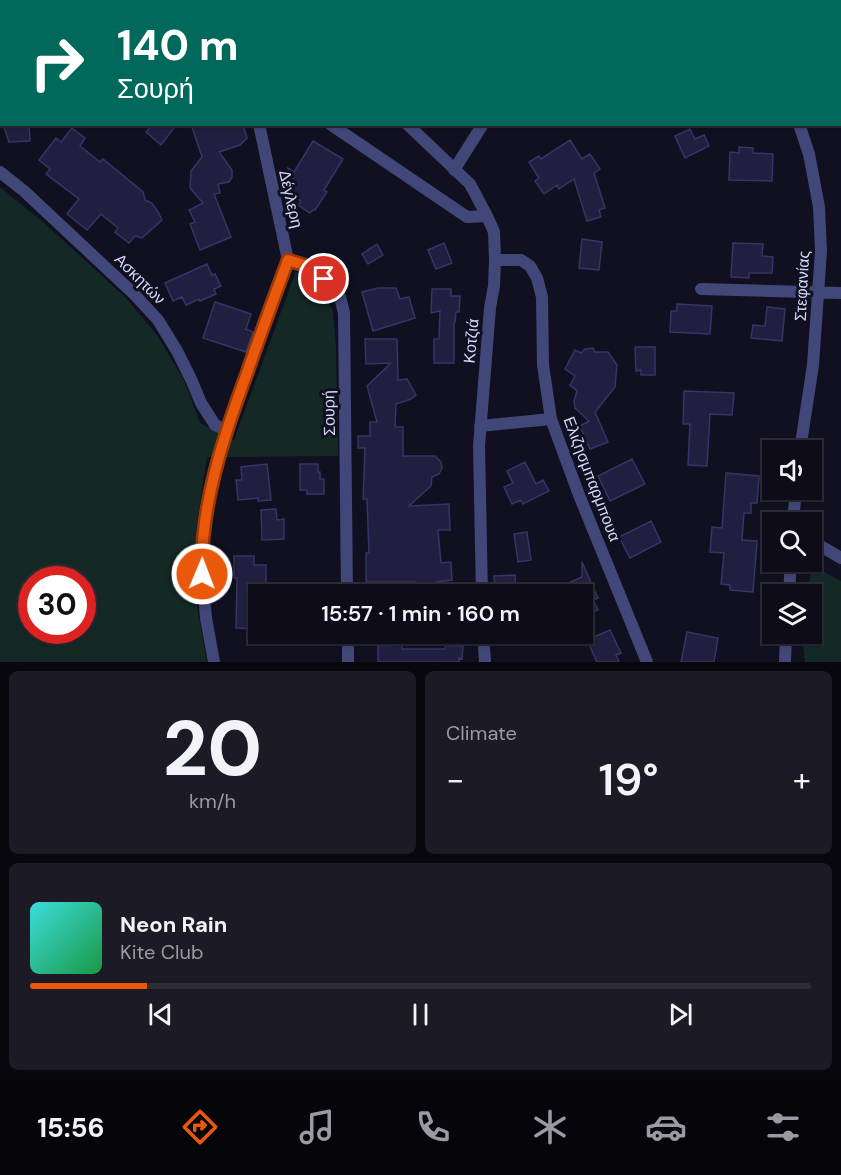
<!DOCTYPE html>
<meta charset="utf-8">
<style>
:root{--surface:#0d0c18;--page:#1b1a25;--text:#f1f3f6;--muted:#9a9ba2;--line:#2d2c37;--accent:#ea580c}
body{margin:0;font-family:"DM Sans",sans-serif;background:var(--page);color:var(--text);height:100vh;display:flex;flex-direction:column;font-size:22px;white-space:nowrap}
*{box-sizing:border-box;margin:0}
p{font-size:20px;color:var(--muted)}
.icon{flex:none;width:33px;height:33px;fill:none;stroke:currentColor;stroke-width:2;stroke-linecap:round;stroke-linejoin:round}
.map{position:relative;height:662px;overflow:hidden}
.details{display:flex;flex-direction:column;gap:9px;padding:9px;background:#07070d;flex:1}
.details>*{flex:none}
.guide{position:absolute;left:0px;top:0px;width:842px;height:126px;box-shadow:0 2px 4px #0004,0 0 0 2px var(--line);background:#00695c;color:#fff;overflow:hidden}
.controls{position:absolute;left:762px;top:440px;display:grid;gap:12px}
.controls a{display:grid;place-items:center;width:60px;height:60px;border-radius:0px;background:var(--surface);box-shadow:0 2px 4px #0004,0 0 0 2px var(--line);font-size:30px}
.speed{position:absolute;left:18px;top:566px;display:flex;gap:12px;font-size:30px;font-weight:700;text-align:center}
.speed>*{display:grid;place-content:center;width:78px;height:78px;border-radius:50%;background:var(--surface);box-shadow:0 2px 4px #0004,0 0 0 2px var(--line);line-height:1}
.speed .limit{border:9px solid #d22;background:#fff;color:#111}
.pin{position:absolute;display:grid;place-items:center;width:51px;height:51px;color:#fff;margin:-26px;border:3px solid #fff;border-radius:50%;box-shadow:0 2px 6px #0007}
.me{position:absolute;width:66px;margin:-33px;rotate:1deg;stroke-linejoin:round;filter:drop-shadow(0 0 4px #0008)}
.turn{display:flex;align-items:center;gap:21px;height:126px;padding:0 18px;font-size:27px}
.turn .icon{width:78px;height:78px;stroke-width:2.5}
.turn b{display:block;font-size:42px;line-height:51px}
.big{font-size:45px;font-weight:600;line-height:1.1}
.details .tile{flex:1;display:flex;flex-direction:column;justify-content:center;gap:9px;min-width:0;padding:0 21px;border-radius:9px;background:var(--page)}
.details .dial{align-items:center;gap:0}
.dial b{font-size:78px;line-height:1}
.song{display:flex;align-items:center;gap:18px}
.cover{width:72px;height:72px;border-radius:9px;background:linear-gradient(135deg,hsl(180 70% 55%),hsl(140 70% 35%))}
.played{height:6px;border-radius:3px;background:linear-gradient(90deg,var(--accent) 15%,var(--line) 15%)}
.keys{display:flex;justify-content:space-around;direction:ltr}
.heat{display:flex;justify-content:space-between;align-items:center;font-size:33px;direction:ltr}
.details .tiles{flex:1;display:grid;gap:9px;grid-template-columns:1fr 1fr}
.tile:last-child{grid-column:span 2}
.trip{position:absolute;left:248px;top:584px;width:345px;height:60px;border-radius:0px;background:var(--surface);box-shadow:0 2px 4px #0004,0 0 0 2px var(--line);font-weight:600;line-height:60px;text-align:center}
.dock{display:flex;height:96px;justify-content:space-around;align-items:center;background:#05050a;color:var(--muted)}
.dock .icon{width:42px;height:42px}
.dock .on{color:var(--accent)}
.dock b{font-size:27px;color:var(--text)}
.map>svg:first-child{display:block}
</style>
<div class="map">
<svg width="841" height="662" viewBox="0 0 841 662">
<rect width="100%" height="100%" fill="#111020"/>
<path fill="#142926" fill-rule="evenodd" d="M0,187l44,36 81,74 32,38 27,45 16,43 34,17 62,-169 23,18 14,22 3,37 2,108 -131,1 -11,73 -2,60 13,72h-207zM32,579h50v51h-50z
M811,565l30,16v81h-36l-2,-17 1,-12h8v-39h-4z"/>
<path fill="#211f3f" stroke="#363468" stroke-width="1.5" d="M3,124h26l1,17 -21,1z
M153,124h24l-16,21 -15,-13z
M191,124h39l1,3 12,-2 4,13 -7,7 -21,7 13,18v7l-3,5 -11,2 2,9 -6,1 17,43 -31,13 -10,-26 5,-2 -6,-12 14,-7 -13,-15 1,-17 11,-14z
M72,128l13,10 -5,8 20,16 3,-3 40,33 2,8 7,3 6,9 4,8 -20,18 -7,-2 -6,7 -14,-11 3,-4 -17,-14 -14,16 -20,-16 12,-15 -33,-25 4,-5 -11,-9 17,-22 5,4z
M690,129l5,10 9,-4 5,11 -24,12 -10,-22z
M570,140l12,19 8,-5 10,15 -6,4 11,35 -6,2 2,7 -14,4 -13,-42 -15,10 -2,-4 -13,9 -9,-13 4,-3 -10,-16 10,-6 2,3z
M313,141l30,18 -19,31 3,2 -12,18h-2l-3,3 -12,-8 3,-4 -8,-5 -5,-28 6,4z
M739,147l14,1v5l20,1 -1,27 -43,-1 1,-28 9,1z
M582,239l20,3 -3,28 -20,-2z
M444,243l8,20 -16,6 -8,-19z
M733,243l30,1 -1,12 11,1 -1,16h-23v5l-18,-1z
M377,244l6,11 -15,9 -6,-10z
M207,264l5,11 3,-1 6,12 -7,3 2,5 -16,7 -1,-2 -13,6 -4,-8 -9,4 -8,-18z
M378,288h18l4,11 9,-2 6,21 -42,13 -11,-39z
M432,289h19v7h9l-1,16h-3l-1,10h-1v41h-20v-24h5l1,-28 -9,2z
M215,302l36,12 -5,15 7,3 -7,20 -43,-14z
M677,304l35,2 -2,28 -40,-2 1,-21h6z
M767,307l18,2 -3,32 -31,-3 2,-13 12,1z
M365,339h32l1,41 9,-1 9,16 -5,4 -15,5 -1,23h8v29h32l6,6 1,6 -3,6 -7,3 -1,9 -22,20 40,-2 1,26h-12l3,33 10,-1 1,18 -16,2 1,5 -13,2 -1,-5h-7v-2h-50v-29h3l-2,-54h-4l2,-51h-7v-12h12v-14h7l-10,-36 24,-23 -25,1z
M635,347h20v28h-14v-5l-5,1z
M593,348l2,4h13l9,13 -2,22 -20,25 13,30 -18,7 -10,-23 9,-5 -14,-13 -1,-7 3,-10 -7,-6 5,-9 -10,-7 10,-19 6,3 4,-4z
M684,391l50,2 -2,22 -22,-1 -3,52 -19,-1 2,-41h-7z
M632,459l13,25 -35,17 -12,-25z
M525,462l11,22 7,-4 6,11 -26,13 -2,-4 -9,4 -8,-17 9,-4 -6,-12z
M267,464l4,36 -13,1v-3l-20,2 -2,-20h6l-1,-13z
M300,464h18v8h2v7h4v15h-17v-4h-7z
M726,473l33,3 -2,27h-6v10h-7l-2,27 15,1 -4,51 -23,-2v-5l-9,-1 3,-31 -14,-1 2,-25 10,1z
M276,509l1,11 7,-1v20l-22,1 -1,-30z
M651,521l10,21 -31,16 -11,-21z
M527,532l4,28 -13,2 -4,-28z
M234,556h20v9h12v29h-8v35l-22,-1 1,-50h-3z
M582,562l16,36 -5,2 5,10 -16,7v-23h-38l38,-17z
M515,575l1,19h-21l-1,-18z
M610,630l11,23 -5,2 3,7h-22l-10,-22z
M687,632l31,6 -4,24h-33z
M402,645v4h43v-3h18l-1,13 -3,-1v4h-81v-16z"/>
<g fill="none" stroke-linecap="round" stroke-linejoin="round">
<path stroke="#414879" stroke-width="12" d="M158,0l1,2
M291,0l1,2
M738,0l1,2
M821,0l10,2
M562,2l1,-2
M840,3h1
M330,124l137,93 20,-1
M407,124l63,60 17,32 7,16 1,28 -1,26 -4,22 -11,138 3,148
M799,124l10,30 10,53 2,44 -8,114 -13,85
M454,170l29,-46
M0,172l24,19 109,102 25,27 19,31 14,28 10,24 14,22 11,5
M288,260l19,6 17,13 16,18 4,16 3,281
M495,260h26l9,6 7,12 5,19 1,68 8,54 28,76 68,167
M701,289l140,4
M480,426l71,-7
M793,522l3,-33
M812,541l29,17
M789,594l2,-33
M348,633v29
M483,633l2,29
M214,662l-8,-44 -5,-58 1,-20 10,-55 14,-55 62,-170 -29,-136
M785,662l1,-29"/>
</g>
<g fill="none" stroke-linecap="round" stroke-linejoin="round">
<defs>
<path id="route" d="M202,574c-2,-68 22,-139 45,-201 13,-38 27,-75 41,-113l19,6 17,13"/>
</defs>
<use href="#route" stroke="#983908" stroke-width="15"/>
<use href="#route" stroke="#ea580c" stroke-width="10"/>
</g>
<g text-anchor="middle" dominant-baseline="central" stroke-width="6" stroke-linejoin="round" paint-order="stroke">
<g font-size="16" fill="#d5d7f9" stroke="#111020">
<text transform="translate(291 199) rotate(77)">Δέγλερη</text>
<text transform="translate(140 279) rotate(45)">Ασκητών</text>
<text transform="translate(802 286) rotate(-87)">Στεφανίας</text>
<text transform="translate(471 341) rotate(-85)">Κοτζιά</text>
<text transform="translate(329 413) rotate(-91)">Σουρή</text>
<text transform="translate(592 479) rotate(69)">Ελιζησμπαρμπουα</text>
</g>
</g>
</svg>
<div class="controls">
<a><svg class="icon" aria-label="sound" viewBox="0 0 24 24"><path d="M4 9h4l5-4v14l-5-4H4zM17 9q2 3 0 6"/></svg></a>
<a><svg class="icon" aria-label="search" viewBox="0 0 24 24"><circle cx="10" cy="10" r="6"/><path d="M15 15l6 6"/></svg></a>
<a><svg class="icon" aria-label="layers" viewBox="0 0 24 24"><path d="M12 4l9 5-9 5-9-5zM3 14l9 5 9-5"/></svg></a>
</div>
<div class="speed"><div class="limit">30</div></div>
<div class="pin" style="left:324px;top:279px;background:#d93025"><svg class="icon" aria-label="arrive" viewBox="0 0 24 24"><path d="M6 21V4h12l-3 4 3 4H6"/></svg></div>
<svg class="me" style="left:202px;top:574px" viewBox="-20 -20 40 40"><circle r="17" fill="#ea580c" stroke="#fff" stroke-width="3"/><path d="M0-11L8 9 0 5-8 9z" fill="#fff"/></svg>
<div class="trip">15:57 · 1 min · 160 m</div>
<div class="guide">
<div class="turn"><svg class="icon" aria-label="right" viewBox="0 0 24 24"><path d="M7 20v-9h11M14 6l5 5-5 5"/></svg><div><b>140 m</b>Σουρή</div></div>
</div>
</div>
<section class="details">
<div class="tiles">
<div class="tile dial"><b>20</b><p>km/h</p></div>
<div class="tile"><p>Climate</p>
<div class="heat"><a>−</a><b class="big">19°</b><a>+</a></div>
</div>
<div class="tile">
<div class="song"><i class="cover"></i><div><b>Neon Rain</b><p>Kite Club</p></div></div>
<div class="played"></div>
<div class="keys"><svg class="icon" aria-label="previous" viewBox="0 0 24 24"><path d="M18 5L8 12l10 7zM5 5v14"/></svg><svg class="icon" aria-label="pause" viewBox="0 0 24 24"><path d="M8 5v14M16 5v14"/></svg><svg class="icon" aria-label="next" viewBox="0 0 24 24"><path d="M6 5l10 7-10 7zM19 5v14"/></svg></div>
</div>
</div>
</section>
<nav class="dock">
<b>15:56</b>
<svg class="icon on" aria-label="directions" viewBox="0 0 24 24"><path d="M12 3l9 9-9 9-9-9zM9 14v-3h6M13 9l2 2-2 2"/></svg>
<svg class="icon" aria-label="music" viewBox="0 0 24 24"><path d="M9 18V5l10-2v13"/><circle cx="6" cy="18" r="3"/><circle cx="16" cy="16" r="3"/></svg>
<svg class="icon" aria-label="phone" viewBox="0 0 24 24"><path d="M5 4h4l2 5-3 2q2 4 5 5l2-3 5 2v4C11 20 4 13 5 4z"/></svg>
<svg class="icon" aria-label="climate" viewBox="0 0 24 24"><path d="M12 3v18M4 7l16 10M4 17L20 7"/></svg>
<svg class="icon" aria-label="car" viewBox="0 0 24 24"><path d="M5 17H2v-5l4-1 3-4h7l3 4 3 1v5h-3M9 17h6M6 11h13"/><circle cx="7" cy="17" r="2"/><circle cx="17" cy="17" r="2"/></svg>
<svg class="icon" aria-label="filters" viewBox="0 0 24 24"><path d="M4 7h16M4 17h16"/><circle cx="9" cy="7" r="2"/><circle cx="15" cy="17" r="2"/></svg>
</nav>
